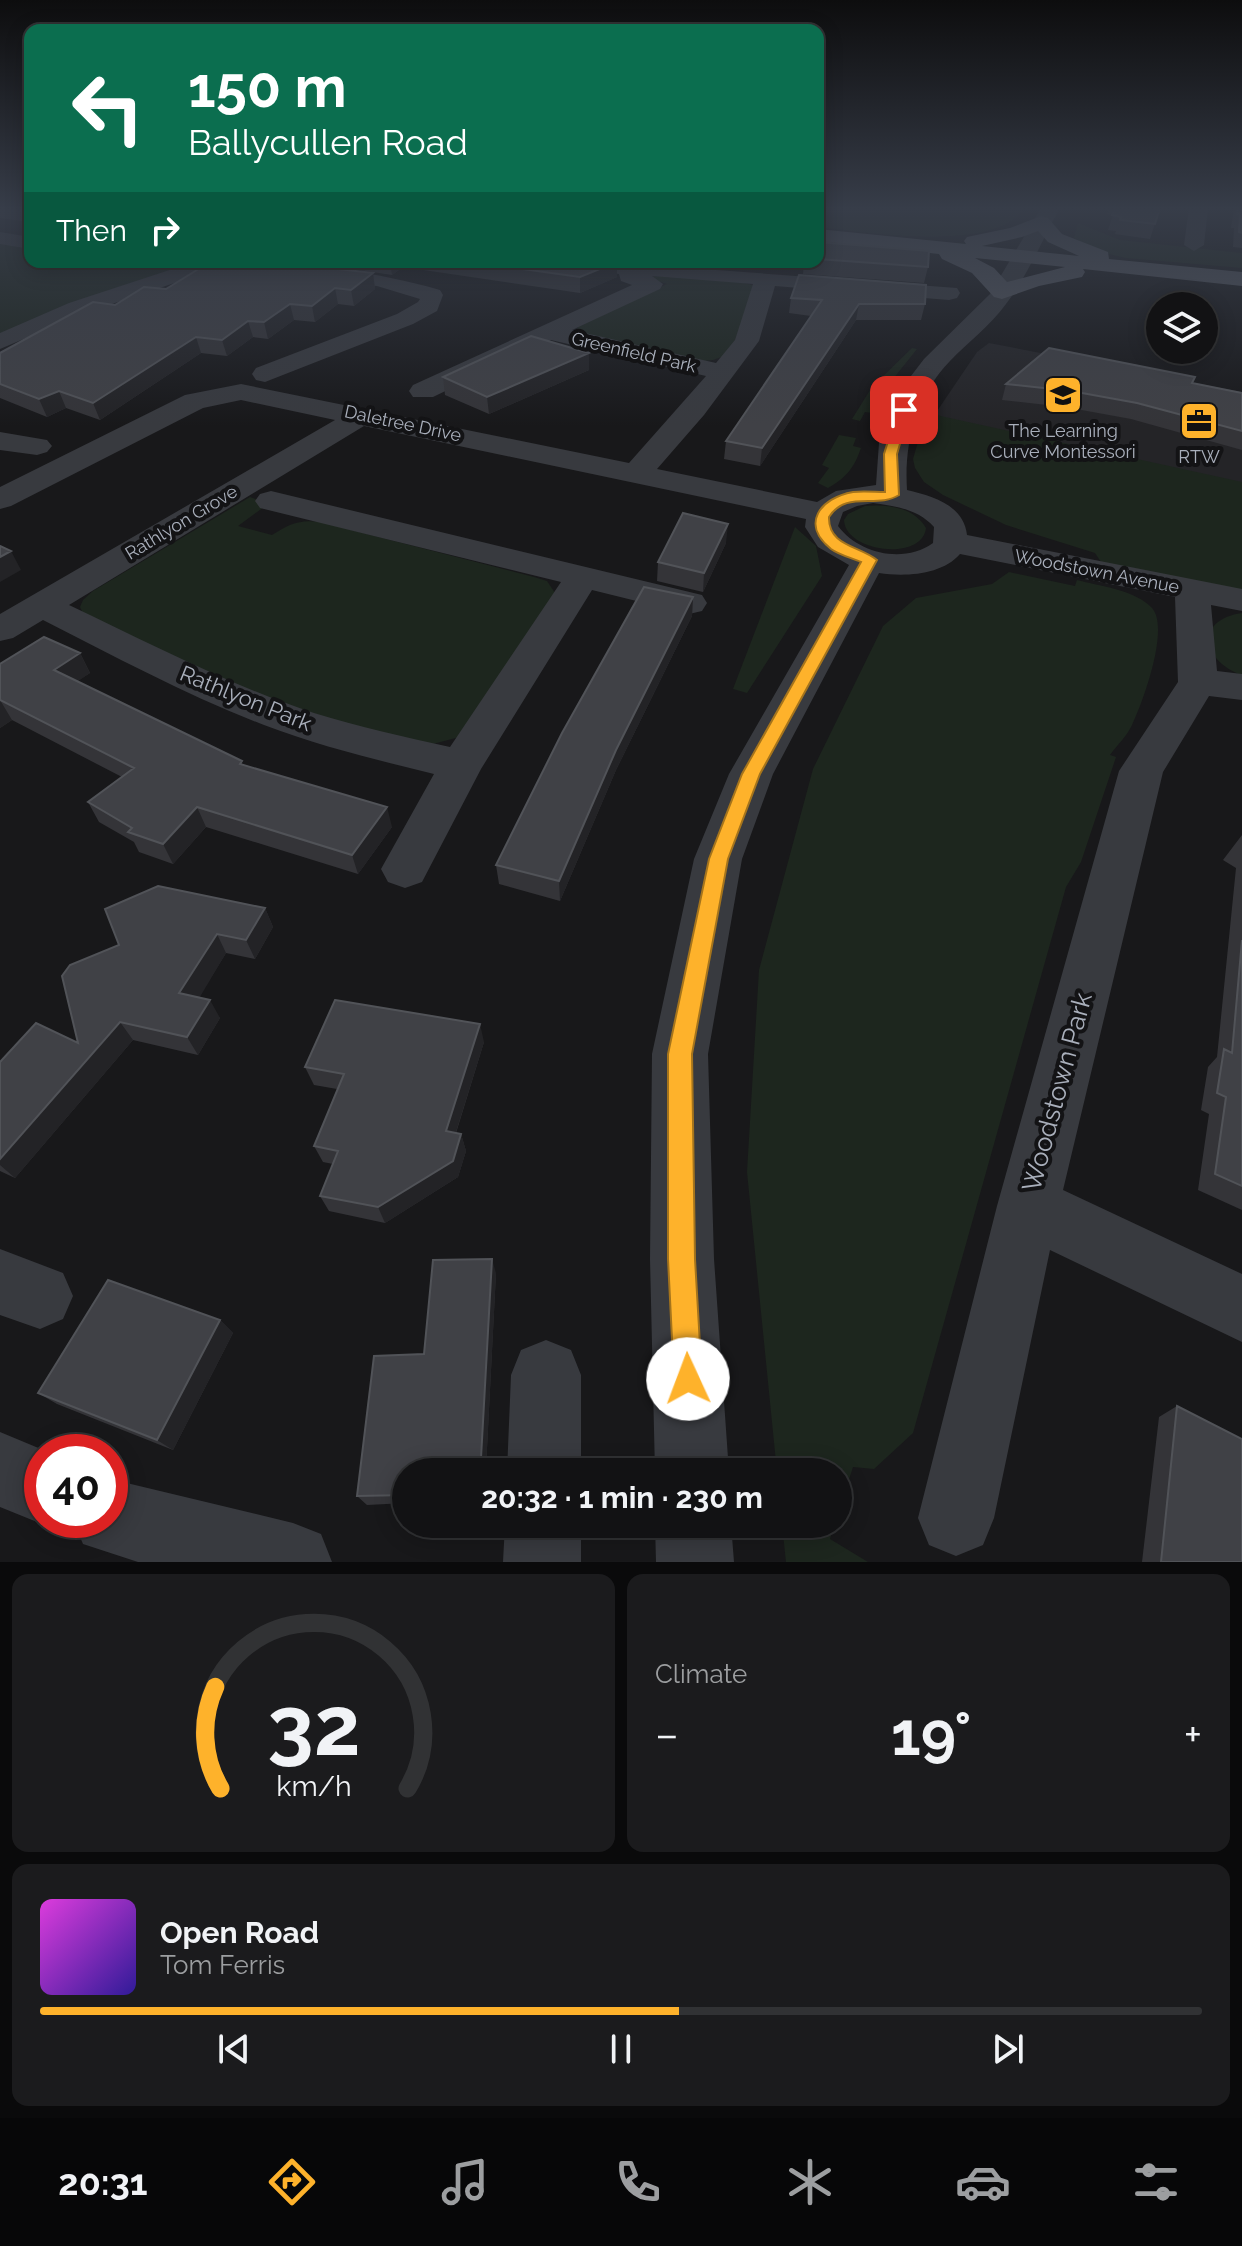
<!DOCTYPE html>
<meta charset="utf-8">
<style>
:root{--surface:#121214;--page:#1b1b1d;--text:#f1f3f6;--muted:#9c9ea0;--line:#313234;--accent:#feb22b}
body{margin:0;font-family:Raleway,sans-serif;background:var(--page);color:var(--text);height:100vh;display:flex;flex-direction:column;font-size:30px;white-space:nowrap}
*{box-sizing:border-box;margin:0}
p{font-size:26px;color:var(--muted)}
.icon{flex:none;width:44px;height:44px;fill:none;stroke:currentColor;stroke-width:2;stroke-linecap:round;stroke-linejoin:round}
.map{position:relative;height:1562px;overflow:hidden}
.panel{display:flex;flex-direction:column;gap:12px;padding:12px;background:#0a0a0b;flex:1}
.panel>*{flex:none}
.guide{position:absolute;left:24px;top:24px;width:800px;height:244px;border-radius:16px;box-shadow:0 4px 20px #0003,0 0 0 2px var(--line);background:#0b6e4f;color:#fff;overflow:hidden}
.controls{position:absolute;left:1146px;top:292px;display:grid;gap:16px}
.controls a{display:grid;place-items:center;width:72px;height:72px;border-radius:50%;background:var(--surface);box-shadow:0 4px 20px #0003,0 0 0 2px var(--line);font-size:40px}
.speed{position:absolute;left:24px;top:1434px;display:flex;gap:16px;font-size:40px;font-weight:700;text-align:center}
.speed>*{display:grid;place-content:center;width:104px;height:104px;border-radius:50%;background:var(--surface);box-shadow:0 4px 20px #0003,0 0 0 2px var(--line);line-height:1}
.speed .limit{border:12px solid #d22;background:#fff;color:#111}
.pin{position:absolute;display:grid;place-items:center;width:68px;height:68px;color:#fff;margin:-34px;border-radius:16px;box-shadow:0 4px 12px #0006}
.me{position:absolute;width:88px;margin:-44px;rotate:358deg;stroke-linejoin:round;filter:drop-shadow(0 0 6px #0008)}
.turn{display:flex;align-items:center;gap:28px;height:168px;padding:0 32px;font-size:36px}
.turn .icon{width:104px;height:104px;stroke-width:2.5}
.turn b{display:block;font-size:56px;line-height:68px}
.then{display:flex;align-items:center;height:76px;padding:0 32px;background:#0003;gap:16px;font-size:30px}
.big{font-size:60px;font-weight:700;line-height:1.1}
.panel .card{flex:1;display:flex;flex-direction:column;justify-content:center;gap:12px;min-width:0;padding:0 28px;border-radius:16px;background:var(--page)}
.panel .dial{align-items:center;gap:0}
.dial svg{height:208px;overflow:visible;fill:none;stroke:var(--line);stroke-width:7;stroke-linecap:round;text-anchor:middle}
.dial text{fill:var(--text);stroke:none}
.song{display:flex;align-items:center;gap:24px}
.cover{width:96px;height:96px;border-radius:12px;background:linear-gradient(135deg,hsl(300 70% 55%),hsl(250 70% 35%))}
.played{height:8px;border-radius:4px;background:linear-gradient(90deg,var(--accent) 55%,var(--line) 55%)}
.keys{display:flex;justify-content:space-around;direction:ltr}
.heat{display:flex;justify-content:space-between;align-items:center;font-size:44px;direction:ltr}
.panel .tiles{flex:1;display:grid;gap:12px;grid-template-columns:1fr 1fr}
.card:last-child{grid-column:span 2}
.trip{position:absolute;left:392px;top:1458px;width:460px;height:80px;border-radius:40px;background:var(--surface);box-shadow:0 4px 20px #0003,0 0 0 2px var(--line);font-weight:700;line-height:80px;text-align:center}
.dock{display:flex;height:128px;justify-content:space-around;align-items:center;background:#070708;color:var(--muted)}
.dock .icon{width:56px;height:56px}
.dock .current{color:var(--accent)}
.dock b{font-size:36px;color:var(--text)}
.map>svg:first-child{display:block}
</style>
<div class="map">
<svg width="1242" height="1562" viewBox="0 0 1242 1562">
<rect width="100%" height="100%" fill="#18181a"/>
<path fill="#242427" d="M989,343l253,49v95l-311,-67 46,-68z"/>
<path fill="#1d261e" d="M818,208h206c-27,46 -160,24 -206,19z
M1078,223l42,17 122,13v15l-116,-10 -22,-5 -30,-15z
M0,243l30,5v14h158l5,6 -193,67z
M636,274l105,8 14,4 -22,60 -9,10 -11,4 -10,1 -126,-29 1,-5 89,-43z
M912,348l5,1 -32,40 -13,24 -7,-1 -5,9 -8,-2 20,-32z
M936,415l306,67v108l-141,-28 -6,-9 -89,-28 -63,-30 -19,-13 -9,-14 -2,-9 10,-34z
M839,435l17,3 -3,8 8,2c-7,20 -14,29 -33,40l-10,-5 11,-15 -7,-3z
M250,497l18,7 -30,22 34,9c17,-11 28,-16 48,-13l214,55 13,4 8,12 -92,143 -30,8 -42,-5 -145,-48 -162,-75 -4,-9 3,-7 10,-9z
M865,506c22,-2 49,1 61,22 -4,34 -81,24 -82,-8l4,-6z
M795,527l21,19 6,30 -75,117 -14,-4z
M1009,572l66,14 2,-6c22,6 59,10 75,28 18,20 -9,94 -20,117 -5,11 -15,20 -22,30l6,2 -35,105 -15,25 -153,546 -39,36 -21,-2 -15,46v-41h-61l-30,-300 12,-202 54,-201 70,-143 33,-28 76,-14z
M1242,613v62c-40,-14 -48,-55 0,-62z
M782,1524h52l-4,15 38,23h-82z"/>
<g fill="none" stroke-linecap="round" stroke-linejoin="round">
<path fill="#383a3f" fill-rule="evenodd" d="M1041,208h19c-18,32 -32,67 -54,96 -16,22 -38,38 -56,57 -34,35 -46,81 -43,129 25,6 57,15 60,45l275,54v22l-31,-6 6,66 25,3v26l-33,-4 -46,76 -100,418 179,84v68l-192,-92 -56,268 -11,27 -27,11 -27,-11 -11,-27 79,-312 122,-435 59,-89 -3,-85 -215,-43c-18,21 -55,23 -81,19l-106,201 -31,85 -34,195 6,205 15,213h-74l-5,-213 2,-205 42,-195 35,-85 120,-209 -31,-18 -13,-20 1,-8 -442,-93 -295,179c80,38 160,80 245,108 45,14 91,24 136,34l111,-165 -301,-74 -5,-7 5,-7 11,-3 431,104 5,8 -5,8 -13,3 -97,-24 -111,179 -59,113 -17,6 -17,-6 -7,-13 53,-95c-57,-14 -115,-28 -170,-49 -76,-29 -148,-68 -221,-105l-30,18 -13,3v-27l335,-194 -94,-20 -38,8 -192,98 -11,3v-22l185,-92 56,-11 388,79 77,-87 -155,-36 -118,57h-20l-4,-6 4,-6 219,-100 -11,-4 -2,-7 -13,-2 -3,-5 5,-5 349,26 3,5 -3,5 -8,2 -174,-14 -16,55 -55,74 -47,54 160,33 19,-11 40,-6 3,-42 19,-50 26,-34 66,-65zM652,276l101,8 -18,56 -19,23 -144,-33 88,-41 3,-5zM873,503c22,3 45,6 61,24l-1,16c-29,21 -74,11 -95,-17l5,-14 14,-6z
M1189,208h19l-4,37 -10,6 -10,-6z
M0,232l30,5v12l-30,-5z
M194,262c90,0 160,4 246,28l3,5 -6,16 -24,13 -148,58 -9,-2 -4,-6 4,-6 141,-54 21,-12 2,-3 -43,-13 -155,-19 -137,46 -85,36v-16l69,-30z
M0,432l47,8 5,6 -5,6 -10,3 -37,-5z
M0,1249l63,24 10,23 -10,23 -23,10 -40,-14z
M546,1340l25,10 10,25v97h-74l4,-97 10,-25z
M0,1432l48,20h-6v68h10l-10,4 -42,-17z
M110,1479l183,44 28,11 11,28h-194l-55,-18 -10,-24h37z
M505,1524h76v38h-78z
M655,1524h76l3,38h-78z"/>
<path fill="#54575f" fill-rule="evenodd" d="M1041,216l7,2 14,16 46,18 1,7 133,13v14l-159,-17 2,3 -3,5 -43,9 -37,13 -8,-2 -22,-24 -30,-14 -3,-5 -121,-13v-12l148,15 -2,-3 3,-4 43,-9zM1038,231l10,11 31,14 -97,-10 40,-9zM975,258l90,9 -58,15 -13,-14z"/>
</g>
<path fill="#343438" d="M0,208h30v14l-30,-4z
M1109,208h51l-10,31 -35,-5 1,-3 -8,-1 5,-15 -6,-1z
M1234,208h8v40l-9,-1 1,-19h-3z
M818,242l110,25 -4,16 -121,-9 1,-12h14z
M284,262h332l1,15 -37,16 -177,-26 -11,8 -73,-11z
M373,273l2,16 -21,17 -16,-2 -23,18 -21,-2 -26,19 -15,-2 -26,19 -26,-3 -101,67 -34,-12 -19,9 -47,-19v-45l115,-48 51,-16z
M791,298l134,6 -4,16h-65l-96,146 -36,-7 2,-18 85,-125 -22,-3z
M589,353v17l-100,44 -44,-19 -2,-18z
M1192,383l50,10v57l-111,-31 -66,-12 -63,-7 4,-16z
M726,543l-23,49 -46,-11 1,-19z
M693,597l-1,19 -76,154 -56,131 -61,-17 -3,-19z
M80,653l10,20 -13,8 167,84 148,62 -34,47 -152,-47 -33,37 -34,-12 -5,-10 -35,-20 -11,-20 34,-25 -110,-57 -12,8v-64z
M1242,835v375l-44,-20 11,-76 -8,-4 7,-43 9,-10 19,-189 -13,-8z
M265,908l8,19 -18,32 -29,-6 -27,44 21,21 -22,37 -65,-15 -118,138 -15,-7v-109l78,-19 -16,-67z
M484,1042l-28,91 5,1 5,17 -8,26 -73,46 -56,-12 -9,-15 13,-32 -10,-2 -9,-16 23,-57 -23,-4 -9,-18z
M496,1273l-10,195 -64,2v2h-16v31l-39,2 -10,-9 67,-142z
M220,1320l13,13 -60,117 -116,-46 -19,-11z
M1177,1406l65,156h-100l17,-145z"/>
<path fill="#232326" d="M390,262h12l1,5 -11,8z
M617,262v15l-37,16v-16z
M373,273l2,16 -21,17 -3,-16z
M335,288l3,16 -23,18 -3,-16z
M290,304l4,16 -26,19 -4,-17z
M859,304l-3,16 -96,146 2,-18z
M248,321l5,16 -26,19 -5,-16z
M196,337l5,16 -101,67 -7,-17z
M589,353v17l-100,44 -2,-17z
M59,391l7,17 -19,9 -8,-18z
M728,524l-2,19 -23,49 1,-19z
M11,551l10,19 -21,12v-25z
M693,597l-1,19 -76,154 -56,131 -1,-20 57,-131z
M80,653l10,20 -25,17 -11,-20z
M0,700l12,20 -12,8z
M197,807l9,20 -33,37 -10,-20z
M387,807l5,20 -34,47 -6,-19z
M265,908l8,19 -18,32 -9,-19z
M217,934l9,19 -35,59 -12,-19z
M210,1000l10,18 -22,37 -11,-18z
M120,1022l13,18 -118,138 -15,-13v-6z
M480,1024l4,18 -33,106 -5,-17z
M461,1134l5,17 -8,26 -73,46 -7,-16z
M492,1259l4,14 -10,195 -5,-10z
M220,1320l13,13 -60,117 -16,-10z
M415,1461l7,9v2h-8z"/>
<path fill="#404146" stroke="#515358" stroke-width="2" d="M1116,208h44l-5,16 -35,-4 1,-3 -9,-2z
M1238,208h4v25l-3,-1 1,-18h-3z
M818,242l111,9 -1,16 -110,-8z
M210,262h67l96,11 -22,17 -16,-2 -23,18 -22,-2 -26,18 -16,-1 -26,19 -26,-3 -103,66 -34,-12 -20,8 -39,-15v-31l93,-51 22,3 29,-18 22,2z
M472,262h145l-37,15z
M799,275l127,10 -1,19h-66l-97,144 -36,-7 96,-141 -31,-2z
M531,336l58,17 -102,44 -44,-20z
M1049,348l146,29 -3,6 50,10v38l-105,-28 -66,-12 -65,-7z
M683,513l45,11 -24,49 -46,-11z
M0,546l11,5 -11,6z
M644,587l49,10 -77,153 -57,131 -63,-16 66,-132z
M44,637l36,16 -26,17 188,91 -2,3 147,43 -35,48 -155,-48 -34,37 -35,-12 4,-4 -44,-26 46,-34 -134,-68v-36z
M158,886l107,22 -19,32 -29,-6 -38,59 31,7 -23,37 -67,-15 -120,137v-97l36,-39 42,20 -16,-67 8,-11 49,-20 -14,-36z
M1242,940v246l-27,-12 11,-77 -9,-4 7,-44 8,4z
M335,1000l145,24 -34,107 15,3 -8,27 -75,46 -58,-11 18,-45 -24,-5 30,-72 -39,-7z
M492,1259l-11,199 -66,3 -1,11h-8v23l-49,1 17,-140 50,-2 9,-94z
M108,1280l112,40 -63,120 -119,-47z
M1177,1406l65,33v123h-81z"/>
<linearGradient id="sky" x2="0" y2="1"><stop stop-color="#0d0d0e"/><stop offset="0.49" stop-color="#373d49"/><stop offset="1" stop-color="#373d49" stop-opacity="0"/></linearGradient>
<rect width="1242" height="426" fill="url(#sky)"/>
<path fill="#feb22b" stroke="#a5741c" stroke-width="2" d="M904,407l6,3 -13,44 2,41c-22,14 -53,-5 -70,22 -1,29 31,29 48,43l-117,214 -32,85 -36,195 3,205 7,120 -4,10 -10,4 -10,-4 -4,-10 -6,-120v-205l41,-195 33,-85 119,-212c-9,-4 -22,-7 -30,-13 -31,-25 -11,-51 22,-57 10,-1 22,0 32,0l-1,-38 14,-44z"/>
<defs>
<symbol id="school-square" viewBox="-11 -11 22 22"><rect x="-9" y="-9" width="18" height="18" rx="4" fill="#feb22b" stroke="#131315"/><path d="M0-5L7-2L0 1L-7-2ZM-4 1L0 2.5L4 1V4Q0 6-4 4Z" fill="#111"/></symbol>
<symbol id="office-square" viewBox="-11 -11 22 22"><rect x="-9" y="-9" width="18" height="18" rx="4" fill="#feb22b" stroke="#131315"/><path d="M-6-3h4V-5.5h4V-3h4V5H-6ZM-1-4.5V-3h2v-1.5ZM-6 0V1H6V0Z" fill="#111"/></symbol>
</defs>
<g fill-rule="evenodd">
<use href="#school-square" x="1041" y="373" width="44" height="44"/>
<use href="#office-square" x="1177" y="399" width="44" height="44"/>
</g>
<g text-anchor="middle" dominant-baseline="central" stroke-width="8" stroke-linejoin="round" paint-order="stroke">
<g font-size="18" fill="#a9afbb" stroke="#131315">
<text transform="translate(634 352) rotate(13)">Greenfield Park</text>
<text transform="translate(403 423) rotate(12)">Daletree Drive</text>
<text transform="translate(181 522) rotate(-31)">Rathlyon Grove</text>
<text transform="translate(1097 571) rotate(11)">Woodstown Avenue</text>
</g>
<g font-size="18" fill="#a9afbb" stroke="#131315">
<text x="1063" y="430">The Learning<tspan x="1063" dy="21">Curve Montessori</tspan></text>
<text x="1199" y="456">RTW</text>
</g>
<g font-size="22" fill="#a9afbb" stroke="#131315">
<text transform="translate(246 698) rotate(22)">Rathlyon Park</text>
</g>
<g font-size="26" fill="#a9afbb" stroke="#131315">
<text transform="translate(1057 1092) rotate(-75)">Woodstown Park</text>
</g>
</g>
</svg>
<div class="controls">
<a><svg class="icon" aria-label="layers" viewBox="0 0 24 24"><path d="M12 4l9 5-9 5-9-5zM3 14l9 5 9-5"/></svg></a>
</div>
<div class="speed"><div class="limit">40</div></div>
<div class="pin" style="left:904px;top:410px;background:#d93025"><svg class="icon" aria-label="arrive" viewBox="0 0 24 24"><path d="M6 21V4h12l-3 4 3 4H6"/></svg></div>
<svg class="me" style="left:688px;top:1379px" viewBox="-20 -20 40 40"><circle r="19" fill="#fff"/><path d="M0-13L10 11 0 6-10 11z" fill="#feb22b"/></svg>
<div class="trip">20:32 · 1 min · 230 m</div>
<div class="guide">
<div class="turn"><svg class="icon" aria-label="left" viewBox="0 0 24 24"><path d="M17 20v-9H6M10 6l-5 5 5 5"/></svg><div><b>150 m</b>Ballycullen Road</div></div>
<div class="then">Then<svg class="icon" aria-label="right" viewBox="0 0 24 24"><path d="M7 20v-9h11M14 6l5 5-5 5"/></svg></div>
</div>
</div>
<section class="panel">
<div class="tiles">
<div class="card dial"><svg viewBox="0 0 100 80">
<path d="M14 69A42 42 0 1 1 86 69"/>
<path d="M14 69A42 42 0 0 1 12 30" stroke="#feb22b"/>
<text x="50" y="56" font-size="32" font-weight="700">32</text>
<text x="50" y="72" font-size="11">km/h</text>
</svg></div>
<div class="card"><p>Climate</p>
<div class="heat"><a>−</a><b class="big">19°</b><a>+</a></div>
</div>
<div class="card">
<div class="song"><i class="cover"></i><div><b>Open Road</b><p>Tom Ferris</p></div></div>
<div class="played"></div>
<div class="keys"><svg class="icon" aria-label="previous" viewBox="0 0 24 24"><path d="M18 5L8 12l10 7zM5 5v14"/></svg><svg class="icon" aria-label="pause" viewBox="0 0 24 24"><path d="M8 5v14M16 5v14"/></svg><svg class="icon" aria-label="next" viewBox="0 0 24 24"><path d="M6 5l10 7-10 7zM19 5v14"/></svg></div>
</div>
</div>
</section>
<nav class="dock">
<b>20:31</b>
<svg class="icon current" aria-label="directions" viewBox="0 0 24 24"><path d="M12 3l9 9-9 9-9-9zM9 14v-3h6M13 9l2 2-2 2"/></svg>
<svg class="icon" aria-label="music" viewBox="0 0 24 24"><path d="M9 18V5l10-2v13"/><circle cx="6" cy="18" r="3"/><circle cx="16" cy="16" r="3"/></svg>
<svg class="icon" aria-label="phone" viewBox="0 0 24 24"><path d="M5 4h4l2 5-3 2q2 4 5 5l2-3 5 2v4C11 20 4 13 5 4z"/></svg>
<svg class="icon" aria-label="climate" viewBox="0 0 24 24"><path d="M12 3v18M4 7l16 10M4 17L20 7"/></svg>
<svg class="icon" aria-label="car" viewBox="0 0 24 24"><path d="M5 17H2v-5l4-1 3-4h7l3 4 3 1v5h-3M9 17h6M6 11h13"/><circle cx="7" cy="17" r="2"/><circle cx="17" cy="17" r="2"/></svg>
<svg class="icon" aria-label="filters" viewBox="0 0 24 24"><path d="M4 7h16M4 17h16"/><circle cx="9" cy="7" r="2"/><circle cx="15" cy="17" r="2"/></svg>
</nav>
